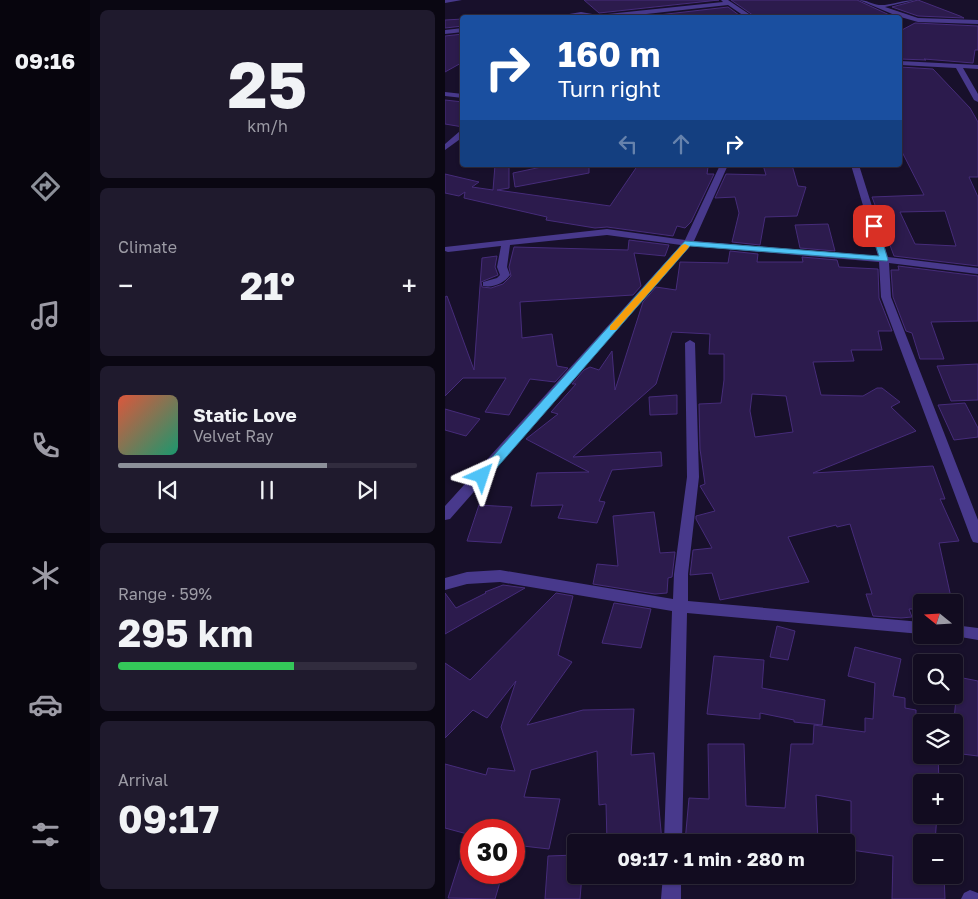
<!DOCTYPE html>
<meta charset="utf-8">
<style>
:root{--surface:#120c20;--page:#1f1a2d;--text:#f1f3f6;--muted:#9c9ba5;--line:#312c3e;--accent:#8c9099}
body{margin:0;font-family:"Golos Text",sans-serif;background:var(--page);color:var(--text);height:100vh;display:flex;flex-direction:column;font-size:19px;white-space:nowrap}
*{box-sizing:border-box;margin:0}
p{font-size:16px;color:var(--muted)}
.icon{flex:none;width:28px;height:28px;fill:none;stroke:currentColor;stroke-width:2;stroke-linecap:round;stroke-linejoin:round}
.map{position:relative;flex:1;overflow:hidden}
.details{display:flex;flex-direction:column;gap:10px;padding:10px;background:#0a0712;width:355px}
.details>*{flex:none}
.hud{position:absolute;left:15px;top:15px;width:442px;height:152px;border-radius:5px;box-shadow:0 1px 4px #0004,0 0 0 1px var(--line);background:#1a4fa0;color:#fff;overflow:hidden}
.needle{width:32px;rotate:288deg}
.fabs{position:absolute;left:468px;top:594px;display:grid;gap:10px}
.fabs a{display:grid;place-items:center;width:50px;height:50px;border-radius:5px;background:var(--surface);box-shadow:0 1px 4px #0004,0 0 0 1px var(--line);font-size:25px}
.speed{position:absolute;left:15px;top:819px;display:flex;gap:10px;font-size:25px;font-weight:700;text-align:center}
.speed>*{display:grid;place-content:center;width:65px;height:65px;border-radius:50%;background:var(--surface);box-shadow:0 1px 4px #0004,0 0 0 1px var(--line);line-height:1}
.speed .limit{border:8px solid #d22;background:#fff;color:#111}
.pin{position:absolute;display:grid;place-items:center;width:42px;height:42px;color:#fff;margin:-21px;border-radius:10px;box-shadow:0 2px 8px #0006}
.me{position:absolute;width:55px;margin:-28px;rotate:42deg;stroke-linejoin:round;filter:drop-shadow(0 0 4px #0008)}
.turn{display:flex;align-items:center;gap:18px;height:105px;padding:0 15px;font-size:22px}
.turn .icon{width:65px;height:65px;stroke-width:2.5}
.turn b{display:block;font-size:35px;line-height:42px}
.lanes{display:flex;align-items:center;height:48px;padding:0 15px;background:#0003;justify-content:center;gap:25px;direction:ltr}
.lanes .off{opacity:.35}
.big{font-size:38px;font-weight:700;line-height:1.1}
.details .card{flex:1;display:flex;flex-direction:column;justify-content:center;gap:8px;min-width:0;padding:0 18px;border-radius:8px;background:var(--page)}
.details .dial{align-items:center;gap:0}
.dial b{font-size:65px;line-height:1}
.song{display:flex;align-items:center;gap:15px}
.cover{width:60px;height:60px;border-radius:8px;background:linear-gradient(135deg,hsl(10 70% 55%),hsl(160 70% 35%))}
.played{height:5px;border-radius:2px;background:linear-gradient(90deg,var(--accent) 70%,var(--line) 70%)}
.keys{display:flex;justify-content:space-around;direction:ltr}
.heat{display:flex;justify-content:space-between;align-items:center;font-size:28px;direction:ltr}
.charge{height:8px;border-radius:4px;background:linear-gradient(90deg,#34c759 59%,var(--line) 0)}
.trip{position:absolute;left:122px;top:834px;width:288px;height:50px;border-radius:5px;background:var(--surface);box-shadow:0 1px 4px #0004,0 0 0 1px var(--line);font-weight:700;line-height:50px;text-align:center}
main{display:flex;flex:1;min-height:0}
.menu{display:flex;flex-direction:column;width:90px;justify-content:space-around;align-items:center;background:#07050d;color:var(--muted)}
.menu .icon{width:35px;height:35px}
.menu .selected{color:var(--accent)}
.menu b{font-size:22px;color:var(--text)}
.map>svg:first-child{display:block}
</style>
<main>
<nav class="menu">
<b>09:16</b>
<svg class="icon selected" aria-label="directions" viewBox="0 0 24 24"><path d="M12 3l9 9-9 9-9-9zM9 14v-3h6M13 9l2 2-2 2"/></svg>
<svg class="icon" aria-label="music" viewBox="0 0 24 24"><path d="M9 18V5l10-2v13"/><circle cx="6" cy="18" r="3"/><circle cx="16" cy="16" r="3"/></svg>
<svg class="icon" aria-label="phone" viewBox="0 0 24 24"><path d="M5 4h4l2 5-3 2q2 4 5 5l2-3 5 2v4C11 20 4 13 5 4z"/></svg>
<svg class="icon" aria-label="climate" viewBox="0 0 24 24"><path d="M12 3v18M4 7l16 10M4 17L20 7"/></svg>
<svg class="icon" aria-label="car" viewBox="0 0 24 24"><path d="M5 17H2v-5l4-1 3-4h7l3 4 3 1v5h-3M9 17h6M6 11h13"/><circle cx="7" cy="17" r="2"/><circle cx="17" cy="17" r="2"/></svg>
<svg class="icon" aria-label="filters" viewBox="0 0 24 24"><path d="M4 7h16M4 17h16"/><circle cx="9" cy="7" r="2"/><circle cx="15" cy="17" r="2"/></svg>
</nav>
<section class="details">
<div class="card dial"><b>25</b><p>km/h</p></div>
<div class="card"><p>Climate</p>
<div class="heat"><a>−</a><b class="big">21°</b><a>+</a></div>
</div>
<div class="card">
<div class="song"><i class="cover"></i><div><b>Static Love</b><p>Velvet Ray</p></div></div>
<div class="played"></div>
<div class="keys"><svg class="icon" aria-label="previous" viewBox="0 0 24 24"><path d="M18 5L8 12l10 7zM5 5v14"/></svg><svg class="icon" aria-label="pause" viewBox="0 0 24 24"><path d="M8 5v14M16 5v14"/></svg><svg class="icon" aria-label="next" viewBox="0 0 24 24"><path d="M6 5l10 7-10 7zM19 5v14"/></svg></div>
</div>
<div class="card"><p>Range · 59%</p><b class="big">295 km</b><div class="charge"></div></div>
<div class="card"><p>Arrival</p><b class="big">09:17</b></div>
</section>
<div class="map">
<svg width="533" height="899" viewBox="0 0 533 899">
<rect width="100%" height="100%" fill="#18102b"/>
<path fill="#2c1b4d" stroke="#462c7a" fill-rule="evenodd" d="M139,0h135l-120,13z
M286,0h126l39,18h-139z
M473,0l42,16 4,2 -46,-2 -26,-9z
M283,7l15,11h-111z
M18,19v7l-18,2v-8z
M470,23l63,3v24h-3l-2,13 -49,-4 2,1 -26,-1v-28z
M18,34v28l-18,10v-36z
M455,67l33,2 37,39 8,14v55h-9l9,20v69l-84,-10 -22,-59 52,-2 -24,-47zM500,211l11,35 -41,-2 -15,-32z
M0,100l18,2v25l-18,-3z
M50,165h14v23l-12,2 113,16 28,-41 70,2 -1,7h7l-23,48 -6,6 -8,-2 -4,10 -66,-9 -12,1 -49,-8 1,-3 -83,-19 1,-6 -6,4 -14,-3v-19l34,8 -7,5 21,3z
M106,165h38v8l-74,14 -2,-14z
M318,165h29l6,21 8,1 -9,29 -32,1 -5,28 -28,-3 7,-29 -4,-16 -20,1 11,-24 40,1z
M383,224l7,27 -35,-3 -5,-23z
M184,240l40,5 -4,11 -31,-3 7,33 -8,9 -113,7 2,36 30,-4 5,32 11,2 -13,14 -25,-3 -21,36 -24,-3 21,-34h-43l-18,18v-99l2,-1 27,74 8,-112 15,-2 -2,11 3,8 -17,7 1,5 9,1 12,-4 8,-8 -2,-9 5,-20 114,3z
M285,251l28,3 -1,8h46l-1,-5 35,3 2,7 39,2 1,29 13,33h-14l4,19h-31l3,11 -41,1 8,33 42,1 14,-8h5l18,14 -9,5 25,24 -103,42 120,-7 12,33h-5l19,42 -20,2 13,59h-31v7h-12l3,8 -11,1 -28,-2 -7,-22h6l-22,-70 -13,3 -1,-2 -48,12 21,45 -89,18 -8,-27 -22,2 3,-25 19,-2 -16,-29v-3l19,-5 -15,-25 5,-2 -5,-35 -1,-45 22,-1 3,-23v-26h-15l1,-20 -38,-2 -16,52 -83,73 88,-5 1,14 -50,4 -13,31 6,1 -8,21 -39,-5 5,-13 -32,1 6,-33 52,-1 -63,-33 32,-25 -7,-2 25,-28h-4l12,-14 6,-3 9,3 13,-19 3,39 28,-88 13,-15 20,3 4,-28 48,1zM307,394l34,2 7,36 -38,5 -5,-26z
M453,266l80,10v45l-47,1 13,37h-24l-8,-26 -6,-2 -13,-34 -2,-27h8z
M533,364v36l-27,1 -14,-35z
M232,395v19l-27,1 -1,-18z
M520,403l13,25v9l-24,3 -16,-35z
M0,409l35,10 -14,17 -21,-6z
M34,505l33,2 -11,36 -34,-2z
M209,512l6,41 15,-1 -3,25 -4,1 -1,15 -12,1 -62,-10 4,-20 21,2 -5,-50z
M58,585l22,3 -80,46v-41l11,15 30,-15 -1,-1z
M111,593l17,3 -15,59 14,7 -45,63 56,-15 51,-1 -3,46 23,-2 8,89h-55l-1,-38 -7,1 -2,-54 -66,19 -7,27 36,2 -11,50 -35,-4v-15h-43v5l-26,-7v-64l41,11 2,-7 27,3 -14,-44 15,-46 -29,37 -14,-8 -28,28v-75l25,17z
M169,603l37,6 -10,39 -39,-5z
M332,626l18,5 -7,29 -18,-3z
M410,647l46,12 -8,37 12,2v10l11,2v8l5,1v36h17l1,27h-18v33h16l-2,27h-14v33h23l1,24h-53l1,-43 -42,-6v-49l-35,-6 2,47h-133l4,-44 20,1 -1,-55h36l2,62 39,2 6,-64h22l1,-19 51,7v-14l8,1 2,-36 -27,-7z
M269,656l50,4 -2,28 63,12 -3,25 -28,-3v-2l-34,-7v6l-53,-5z
M513,677l20,4v75l-24,-3v-33z
M23,835h3v37h32l-8,27 -47,-1z
M131,855v20h6l-2,24h-35l3,-43z"/>
<g fill="none" stroke-linecap="round" stroke-linejoin="round">
<path fill="#48398c" fill-rule="evenodd" d="M525,890l8,3v6h-17l3,-6z"/>
<path fill="#48398c" fill-rule="evenodd" d="M0,0h17l-17,3z
M276,0h7l27,18h-8l-19,-13 -118,13 -29,-2 -35,2 35,-6 17,3 125,-13z
M414,0c8,0 12,4 20,5 9,1 25,-5 36,-5l-30,7 33,11 60,2v4l-60,-2 -21,-6z
M18,28v4l-18,2v-4z
M455,61l78,4v4l-15,-1 15,26v8l-4,-2 -18,-32 -56,-3z
M0,92l18,2v4l-18,-2z
M15,131h3v6l-18,13v-6z
M275,165h8l-34,76 184,15 -27,-91h8l29,92 90,11v6l-89,-11 2,34 87,223v23l-5,-1 -2,-4 -90,-241 -2,-35 -189,-16 -240,273 -5,1v-14l236,-261 -74,-10 -97,10 -3,22 3,8c-6,8 -16,13 -27,11v-4l14,-4 3,-3 -3,-8 4,-21 -53,6 -3,-1v-4l162,-18 78,11z
M245,340l5,3 4,134 -11,97v27l233,21v12l-234,-21 -5,229h-18l8,-231 -172,-29 -33,2 -22,6v-12l22,-6 33,-2 173,29 1,-25 13,-97 -2,-134z
M509,625l24,3v12l-29,-5h5z
M218,875h18v24h-20z"/>
</g>
<path fill="#4fc3f7" stroke="#337fa1" d="M426,224l7,2 10,34 -1,1 -197,-15 -203,233h-9l-1,-3 1,-3 207,-232 194,15 -10,-30z"/>
<path fill="#f59e0b" d="M240,244l4,2 -1,2 -72,82h-6v-4l72,-81z"/>
</svg>
<div class="fabs">
<a><svg class="needle" viewBox="-14 -14 28 28"><path d="M0-13l5 13h-10z" fill="#e53935"/><path d="M0 13l5-13h-10z" fill="#9c9ba5"/></svg></a>
<a><svg class="icon" aria-label="search" viewBox="0 0 24 24"><circle cx="10" cy="10" r="6"/><path d="M15 15l6 6"/></svg></a>
<a><svg class="icon" aria-label="layers" viewBox="0 0 24 24"><path d="M12 4l9 5-9 5-9-5zM3 14l9 5 9-5"/></svg></a>
<a>+</a>
<a>−</a>
</div>
<div class="speed"><div class="limit">30</div></div>
<div class="pin" style="left:429px;top:226px;background:#d93025"><svg class="icon" aria-label="arrive" viewBox="0 0 24 24"><path d="M6 21V4h12l-3 4 3 4H6"/></svg></div>
<svg class="me" style="left:37px;top:476px" viewBox="-20 -20 40 40"><path d="M0-17L14 15 0 8-14 15z" fill="#4fc3f7" stroke="#fff" stroke-width="4"/></svg>
<div class="trip">09:17 · 1 min · 280 m</div>
<div class="hud">
<div class="turn"><svg class="icon" aria-label="right" viewBox="0 0 24 24"><path d="M7 20v-9h11M14 6l5 5-5 5"/></svg><div><b>160 m</b>Turn right</div></div>
<div class="lanes"><svg class="icon off" aria-label="left" viewBox="0 0 24 24"><path d="M17 20v-9H6M10 6l-5 5 5 5"/></svg><svg class="icon off" aria-label="ahead" viewBox="0 0 24 24"><path d="M12 20V5M6 11l6-6 6 6"/></svg><svg class="icon" aria-label="right" viewBox="0 0 24 24"><path d="M7 20v-9h11M14 6l5 5-5 5"/></svg></div>
</div>
</div>
</main>
